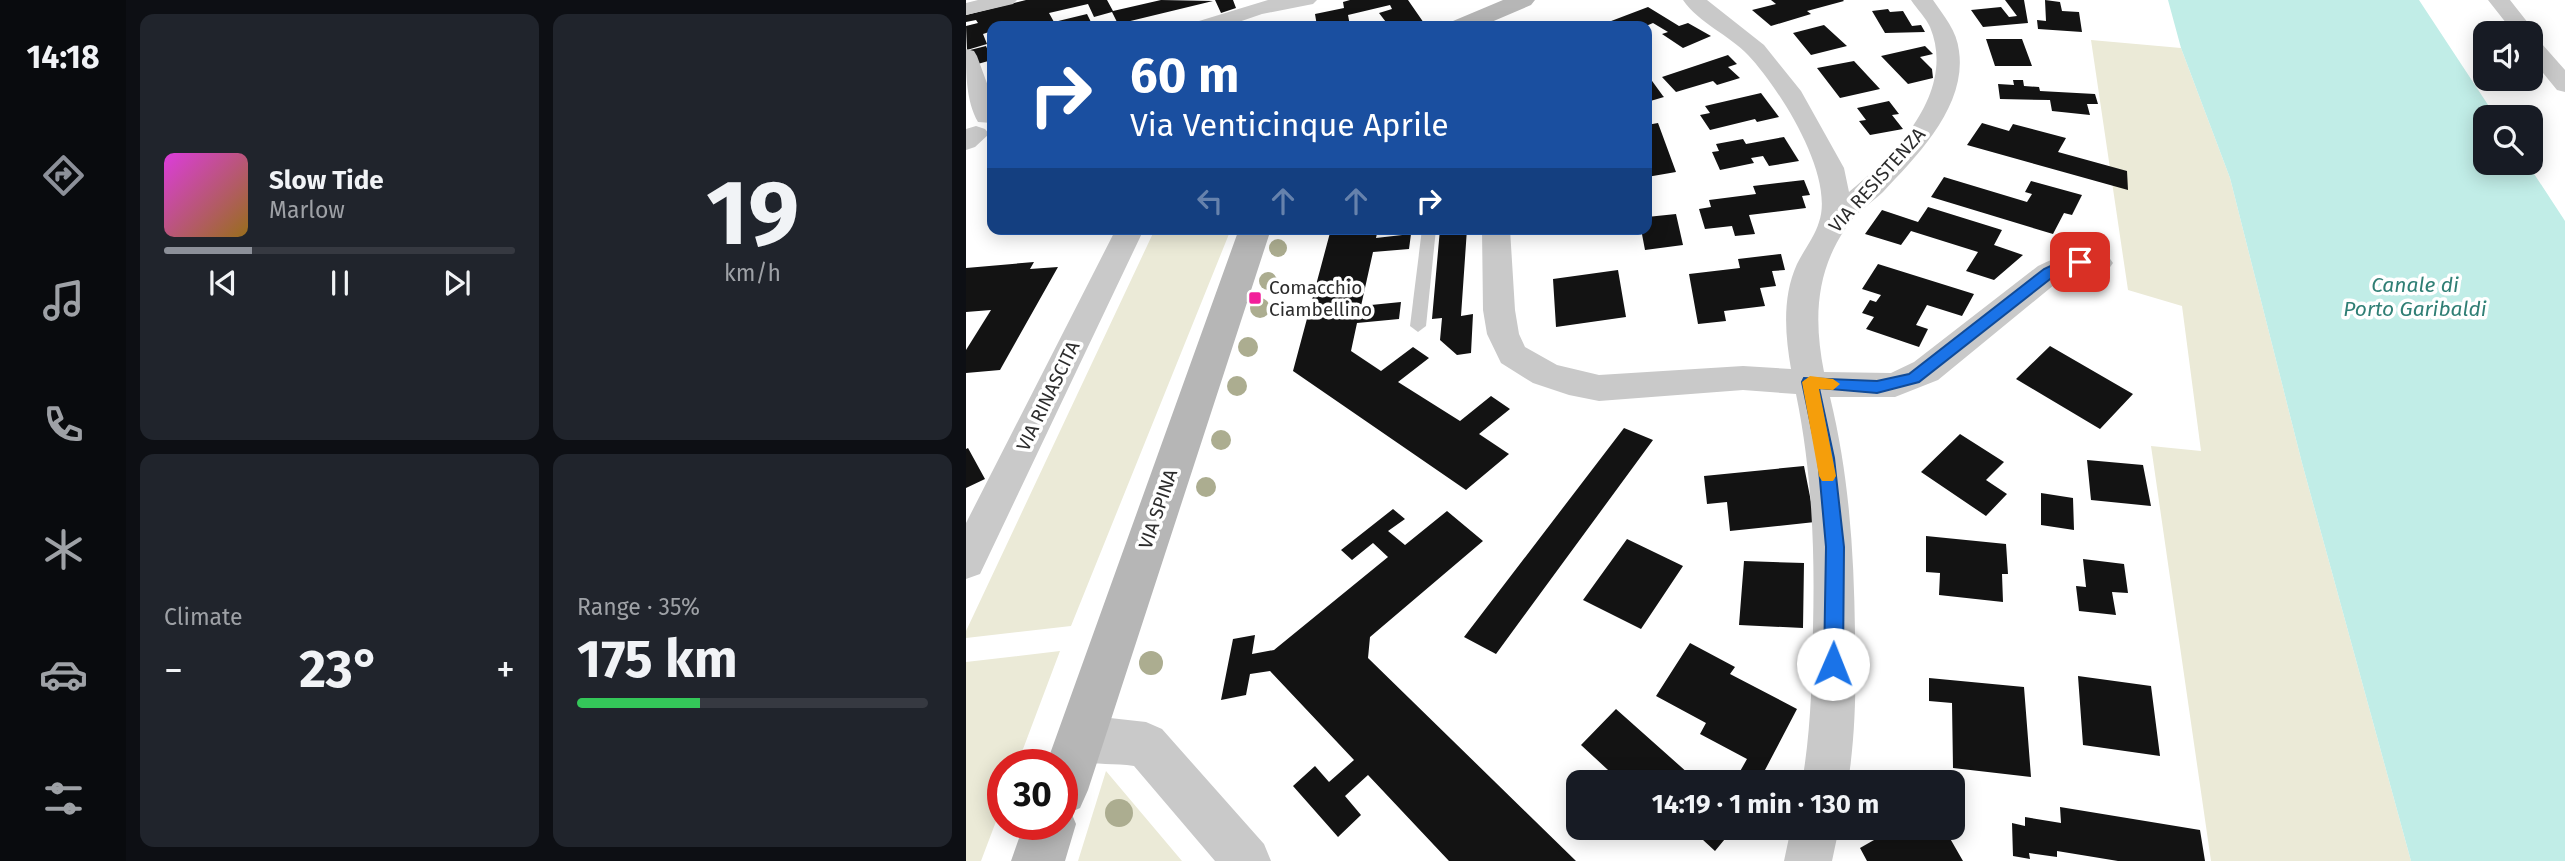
<!DOCTYPE html>
<meta charset="utf-8">
<style>
:root{--surface:#171b24;--page:#20242c;--text:#f1f3f6;--muted:#9ea1a6;--line:#363941;--accent:#8c9099}
body{margin:0;font-family:"Fira Sans",sans-serif;background:var(--page);color:var(--text);height:100vh;display:flex;flex-direction:column;font-size:26px;white-space:nowrap}
*{box-sizing:border-box;margin:0}
p{font-size:23px;color:var(--muted)}
.icon{flex:none;width:38px;height:38px;fill:none;stroke:currentColor;stroke-width:2;stroke-linecap:round;stroke-linejoin:round}
.map{position:relative;flex:1;overflow:hidden}
.side{display:flex;flex-direction:column;gap:14px;padding:14px;background:#0d0f14;width:840px}
.side>*{flex:none}
.top-card{position:absolute;left:21px;top:21px;width:665px;height:214px;border-radius:14px;box-shadow:0 4px 18px #0003;background:#1a4fa0;color:#fff;overflow:hidden}
.tools{position:absolute;left:1507px;top:21px;display:grid;gap:14px}
.tools a{display:grid;place-items:center;width:70px;height:70px;border-radius:14px;background:var(--surface);box-shadow:0 4px 18px #0003;font-size:35px}
.speed{position:absolute;left:21px;top:749px;display:flex;gap:14px;font-size:35px;font-weight:700;text-align:center}
.speed>*{display:grid;place-content:center;width:91px;height:91px;border-radius:50%;background:var(--surface);box-shadow:0 4px 18px #0003;line-height:1}
.speed .limit{border:10px solid #d22;background:#fff;color:#111}
.pin{position:absolute;display:grid;place-items:center;width:60px;height:60px;color:#fff;margin:-30px;border-radius:14px;box-shadow:0 4px 10px #0006}
.me{position:absolute;width:77px;margin:-38px;rotate:1deg;stroke-linejoin:round;filter:drop-shadow(0 0 5px #0008)}
.turn{display:flex;align-items:center;gap:24px;height:147px;padding:0 28px;font-size:32px}
.turn .icon{width:91px;height:91px;stroke-width:2.5}
.turn b{display:block;font-size:49px;line-height:60px}
.lanes{display:flex;align-items:center;height:66px;padding:0 28px;background:#0003;justify-content:center;gap:35px;direction:ltr}
.lanes .off{opacity:.35}
.big{font-size:52px;font-weight:700;line-height:1.1}
.side .tile{flex:1;display:flex;flex-direction:column;justify-content:center;gap:10px;min-width:0;padding:0 24px;border-radius:14px;background:var(--page)}
.side .dial{align-items:center;gap:0}
.dial b{font-size:91px;line-height:1}
.song{display:flex;align-items:center;gap:21px}
.cover{width:84px;height:84px;border-radius:10px;background:linear-gradient(135deg,hsl(300 70% 55%),hsl(40 70% 35%))}
.played{height:7px;border-radius:4px;background:linear-gradient(90deg,var(--accent) 25%,var(--line) 25%)}
.keys{display:flex;justify-content:space-around;direction:ltr}
.heat{display:flex;justify-content:space-between;align-items:center;font-size:38px;direction:ltr}
.charge{height:10px;border-radius:5px;background:linear-gradient(90deg,#34c759 35%,var(--line) 0)}
.side .tiles{flex:1;display:grid;gap:14px;grid-template-columns:repeat(2,1fr)}
.trip{position:absolute;left:600px;top:770px;width:399px;height:70px;border-radius:14px;background:var(--surface);box-shadow:0 4px 18px #0003;font-weight:700;line-height:70px;text-align:center}
main{display:flex;flex:1;min-height:0}
.tabs{display:flex;flex-direction:column;width:126px;justify-content:space-around;align-items:center;background:#090b0e;color:var(--muted)}
.tabs .icon{width:49px;height:49px}
.tabs .selected{color:var(--accent)}
.tabs b{font-size:32px;color:var(--text)}
.map>svg:first-child{display:block}
</style>
<main>
<nav class="tabs">
<b>14:18</b>
<svg class="icon selected" aria-label="directions" viewBox="0 0 24 24"><path d="M12 3l9 9-9 9-9-9zM9 14v-3h6M13 9l2 2-2 2"/></svg>
<svg class="icon" aria-label="music" viewBox="0 0 24 24"><path d="M9 18V5l10-2v13"/><circle cx="6" cy="18" r="3"/><circle cx="16" cy="16" r="3"/></svg>
<svg class="icon" aria-label="phone" viewBox="0 0 24 24"><path d="M5 4h4l2 5-3 2q2 4 5 5l2-3 5 2v4C11 20 4 13 5 4z"/></svg>
<svg class="icon" aria-label="climate" viewBox="0 0 24 24"><path d="M12 3v18M4 7l16 10M4 17L20 7"/></svg>
<svg class="icon" aria-label="car" viewBox="0 0 24 24"><path d="M5 17H2v-5l4-1 3-4h7l3 4 3 1v5h-3M9 17h6M6 11h13"/><circle cx="7" cy="17" r="2"/><circle cx="17" cy="17" r="2"/></svg>
<svg class="icon" aria-label="filters" viewBox="0 0 24 24"><path d="M4 7h16M4 17h16"/><circle cx="9" cy="7" r="2"/><circle cx="15" cy="17" r="2"/></svg>
</nav>
<section class="side">
<div class="tiles">
<div class="tile">
<div class="song"><i class="cover"></i><div><b>Slow Tide</b><p>Marlow</p></div></div>
<div class="played"></div>
<div class="keys"><svg class="icon" aria-label="previous" viewBox="0 0 24 24"><path d="M18 5L8 12l10 7zM5 5v14"/></svg><svg class="icon" aria-label="pause" viewBox="0 0 24 24"><path d="M8 5v14M16 5v14"/></svg><svg class="icon" aria-label="next" viewBox="0 0 24 24"><path d="M6 5l10 7-10 7zM19 5v14"/></svg></div>
</div>
<div class="tile dial"><b>19</b><p>km/h</p></div>
<div class="tile"><p>Climate</p>
<div class="heat"><a>−</a><b class="big">23°</b><a>+</a></div>
</div>
<div class="tile"><p>Range · 35%</p><b class="big">175 km</b><div class="charge"></div></div>
</div>
</section>
<div class="map">
<svg width="1599" height="861" viewBox="0 0 1599 861">
<rect width="100%" height="100%" fill="#fff"/>
<path fill="#ebead7" d="M1125,40l90,8 49,130 72,285 109,398h-200l-60,-415 50,5 -19,-145 -54,-16z
M189,229h76l-160,397 -105,12v-7z
M94,651l-43,114h-14v38l-22,58h-15v-199z
M140,771l76,90h-104z"/>
<path fill="#c1ede7" d="M1202,0h251l77,117h-11v46h42l38,58v640h-154l-109,-398 -72,-285 -49,-130z"/>
<path fill="#131313" d="M60,0h81l6,11 48,-11 52,1 -95,23 -6,-12 -18,5 -6,-13 -39,9 5,9 33,-8 5,10 -100,2v5l-9,3 4,10 -20,6 -1,-24 12,-3 -2,-3 -10,2v-7z
M249,0h18l3,8 -15,5z
M384,0h58l18,26h-37l-10,-13 13,-4 -2,-4 -42,10 2,11h-33l-2,-12 29,-6 -1,-6z
M805,0h72l1,1 -37,10 4,3 -40,12 -19,-16 24,-6z
M1039,0h19l4,23 -45,4 -12,-17 30,-3 8,10 8,-1z
M1079,0l15,2 2,9 17,1 3,20 -44,-3 -1,-9 9,1z
M682,7l31,19 9,-3 23,13 -28,12 -21,-14 6,-2 -15,-9 -7,3h-48z
M922,9l2,3 13,-1 9,15 9,-1 4,7 -40,1 -13,-22z
M858,25l23,21 -36,9 -18,-22z
M1020,39h36l10,27h-37z
M20,46l6,14 -18,5 -8,-14z
M959,46l8,8 -13,3 12,12 1,9 -25,6 -27,-28z
M762,55l9,9 -9,3 12,11 -23,7 -4,-4 -37,11 -14,-15z
M888,61l26,28 -40,9 -23,-30z
M681,74l16,22 1,1 -17,5z
M1047,80h10l1,6 15,1 1,4 55,3 3,10h-11l3,11 -38,-4 -2,-11 -50,-1 -2,-15 16,1z
M795,93l18,24 -22,5 -2,-3 -45,11 -10,-15 10,-2 -5,-7z
M923,101l10,13 -7,1 11,14 -33,6 -11,-14 7,-1 -9,-12z
M692,123l18,49 -29,5v-52z
M1016,123l27,8 4,-7 53,14 -8,14 69,19 1,19 -161,-45z
M818,137l15,24 -30,5 -6,-10 -12,2 3,5 -34,7 -8,-18 7,-1 -3,-7 27,-5 3,5z
M978,177l83,25 5,-8 -7,-2 6,-11 51,14 -10,20 -8,-2 -11,21 -122,-37z
M838,180l6,15 -8,1 4,12 -57,7 6,19 -20,2 -3,-10 -27,3 -6,-20 12,-2 -2,-7 47,-6 -3,-8z
M962,207l74,23 -8,15 29,10 -29,25 -28,-9 12,-19 -67,-21 -10,14 -36,-11 17,-24 36,12z
M710,214l7,31 -38,5 -4,-21h6v-12z
M365,229h47l-2,9 35,-4 -2,15 -36,3 -12,54 40,-4 -2,17 -42,4 -6,28 30,20 32,-24 16,11 -31,24 62,39 31,-25 19,13 -31,25 30,20 -43,36 -173,-119z
M474,229h27l-6,87 12,-2 -2,39 -14,2 -17,-15 2,-22 -10,1z
M815,254l4,16 -13,1 4,15 -16,2 5,18 -41,5 2,10 -28,3 -9,-50 51,-6 -2,-9z
M68,262l-4,7 28,-2 -58,103 -34,3v-23l25,-40 -25,2v-44z
M912,264l96,30 -12,22 -35,-11 -11,20 12,4 -9,18 -53,-18 8,-12 -12,-4 8,-13 6,2 5,-7 -19,-6z
M652,270l8,47 -70,10 -3,-48z
M1084,346l83,48 -33,35 -84,-50z
M658,428l29,12 -157,214 -32,-17z
M994,434l44,28 -18,18 21,14 -21,22 -65,-44z
M2,448l17,31 -19,9v-39z
M1121,460l56,5 8,41 -60,-6z
M838,466l11,56 -85,9 -3,-29 -20,2 -3,-28z
M1075,493l32,5 1,32 -33,-5z
M427,509l12,10 -17,12 17,14 42,-34 36,30 -113,96 -2,21 208,203h-127l-81,-86 -23,21 16,19 -23,22 -45,-51 22,-20 14,16 25,-22 -84,-89 -20,3 -4,21 -25,5 12,-61 22,-4 -3,19 22,-4 114,-93 -15,-14 -21,17 -11,-10z
M960,536l80,8 2,30h-6l1,28 -64,-7 1,-22 -14,-1z
M661,539l56,27 -42,63 -58,-29z
M1117,559l41,5 4,29 -16,-1 4,23 -37,-4 -3,-25 10,1z
M778,561l60,2 -1,65 -64,-3z
M724,643l45,24 -5,7 67,35 -32,61 11,5 -4,7h-38l13,-23 -47,-25 6,-11 -50,-27z
M1112,676l73,10 9,70 -77,-11z
M963,678l95,9 7,90 -78,-9 -1,-65 -23,-2z
M650,709l82,73h-77l-40,-37z
M1094,807l140,23 5,31h-87l-61,-10v6l-28,-4 1,6 -17,-3 -1,-33 13,3v-9l36,6z
M724,828h44l-19,23z
M929,828h49l19,33h-96l-7,-13z"/>
<g fill="none" stroke-linecap="round" stroke-linejoin="round">
<path fill="#c9c9c9" fill-rule="evenodd" d="M456,229h14l-10,97 -8,6 -8,-6z"/>
<path fill="#c9c9c9" fill-rule="evenodd" d="M12,0h39l-4,4 -47,11v-12z
M302,0h49l-4,4 -51,10 -35,12h-31l3,-5z
M717,0h24l57,45 37,46 43,77 5,24c46,-37 108,-100 81,-165 -4,-9 -13,-18 -19,-27h22c11,16 24,31 26,51 8,55 -42,105 -76,141 -13,12 -29,22 -38,37 -30,45 -31,92 -21,143l67,1 23,-11 124,-96c23,-12 46,-17 70,-10l5,7 -5,7 -36,4 -12,6 -122,100 -43,17h-65c19,78 24,155 25,235 1,50 1,101 -7,150h-46c9,-51 10,-103 11,-154 2,-79 -1,-156 -17,-234l-53,-4 -144,11 -30,-6 -36,-12 -32,-20 -14,-29 -4,-24 -1,-81h28l5,81 4,24 6,13 32,18 42,10 144,-9 48,3c-6,-35 -9,-72 6,-105 7,-14 18,-28 22,-42 16,-46 -39,-133 -71,-167 -19,-20 -49,-32 -65,-55z
M1522,0h22l26,33 -2,2 31,35v22l-8,-2 -27,-33v-24h-16z
M0,49l8,2 3,5 15,41v26l-14,-1c-12,-21 -12,-48 -12,-73z
M10,126l9,3 4,5 -14,13 -9,3v-21z
M150,229h28l-164,345 -14,5v-56z
M144,718l36,4 16,7 102,115 7,17h-56l-81,-95c-24,-4 -48,1 -71,-8l-7,-16 7,-16 16,-7z
M825,828h48l-7,33h-48z"/>
<path fill="#b6b6b6" fill-rule="evenodd" d="M537,0h32l-4,5 -49,21h-32l3,-5z
M273,229h32l-183,561 -8,18 -9,4 5,12 -11,37h-54l13,-37h38v-59h-16z"/>
</g>
<g fill="#acad90">
<circle cx="312" cy="248" r="9"/>
<circle cx="302" cy="281" r="9"/>
<circle cx="294" cy="308" r="10"/>
<circle cx="282" cy="347" r="10"/>
<circle cx="271" cy="386" r="10"/>
<circle cx="255" cy="440" r="10"/>
<circle cx="240" cy="487" r="10"/>
<circle cx="185" cy="663" r="12"/>
<circle cx="153" cy="813" r="14"/>
</g>
<path fill="#1a73e8" stroke="#114b97" stroke-width="2" d="M1114,258l7,4 -2,3 -16,3 -15,8 -135,106 -42,11 -58,-5 15,70 10,89 -1,117 -3,7 -7,3 -7,-3 -2,-7 2,-117 -8,-89 -16,-76 2,-4 73,3 32,-7 135,-105 17,-8z"/>
<path fill="#f59e0b" d="M844,376l23,3 7,5 -7,6 -14,-1 17,87 -3,5h-11l-3,-5 -17,-94z"/>
<rect fill="#f21f9a" stroke="#fff" stroke-width="2.5" x="282" y="291" width="14" height="14" rx="3.5"/>
<g text-anchor="middle" dominant-baseline="central" stroke-width="7" stroke-linejoin="round" paint-order="stroke">
<g font-size="19" fill="#2c2c2c" stroke="#fff">
<text transform="translate(911 180) rotate(-48)">VIA RESISTENZA</text>
<text transform="translate(82 396) rotate(-64)">VIA RINASCITA</text>
<text transform="translate(192 509) rotate(-71)">VIA SPINA</text>
</g>
<g font-size="19" fill="#2c2c2c" stroke="#fff" text-anchor="start">
<text x="303" y="287">Comacchio<tspan x="303" dy="22">Ciambellino</tspan></text>
</g>
<g font-size="21" font-style="italic" fill="#307f75" stroke="#fff">
<text x="1449" y="285">Canale di<tspan x="1449" dy="24">Porto Garibaldi</tspan></text>
</g>
</g>
</svg>
<div class="tools">
<a><svg class="icon" aria-label="sound" viewBox="0 0 24 24"><path d="M4 9h4l5-4v14l-5-4H4zM17 9q2 3 0 6"/></svg></a>
<a><svg class="icon" aria-label="search" viewBox="0 0 24 24"><circle cx="10" cy="10" r="6"/><path d="M15 15l6 6"/></svg></a>
</div>
<div class="speed"><div class="limit">30</div></div>
<div class="pin" style="left:1114px;top:262px;background:#d93025"><svg class="icon" aria-label="arrive" viewBox="0 0 24 24"><path d="M6 21V4h12l-3 4 3 4H6"/></svg></div>
<svg class="me" style="left:867px;top:664px" viewBox="-20 -20 40 40"><circle r="19" fill="#fff"/><path d="M0-13L10 11 0 6-10 11z" fill="#1a73e8"/></svg>
<div class="trip">14:19 · 1 min · 130 m</div>
<div class="top-card">
<div class="turn"><svg class="icon" aria-label="right" viewBox="0 0 24 24"><path d="M7 20v-9h11M14 6l5 5-5 5"/></svg><div><b>60 m</b>Via Venticinque Aprile</div></div>
<div class="lanes"><svg class="icon off" aria-label="left" viewBox="0 0 24 24"><path d="M17 20v-9H6M10 6l-5 5 5 5"/></svg><svg class="icon off" aria-label="ahead" viewBox="0 0 24 24"><path d="M12 20V5M6 11l6-6 6 6"/></svg><svg class="icon off" aria-label="ahead" viewBox="0 0 24 24"><path d="M12 20V5M6 11l6-6 6 6"/></svg><svg class="icon" aria-label="right" viewBox="0 0 24 24"><path d="M7 20v-9h11M14 6l5 5-5 5"/></svg></div>
</div>
</div>
</main>
